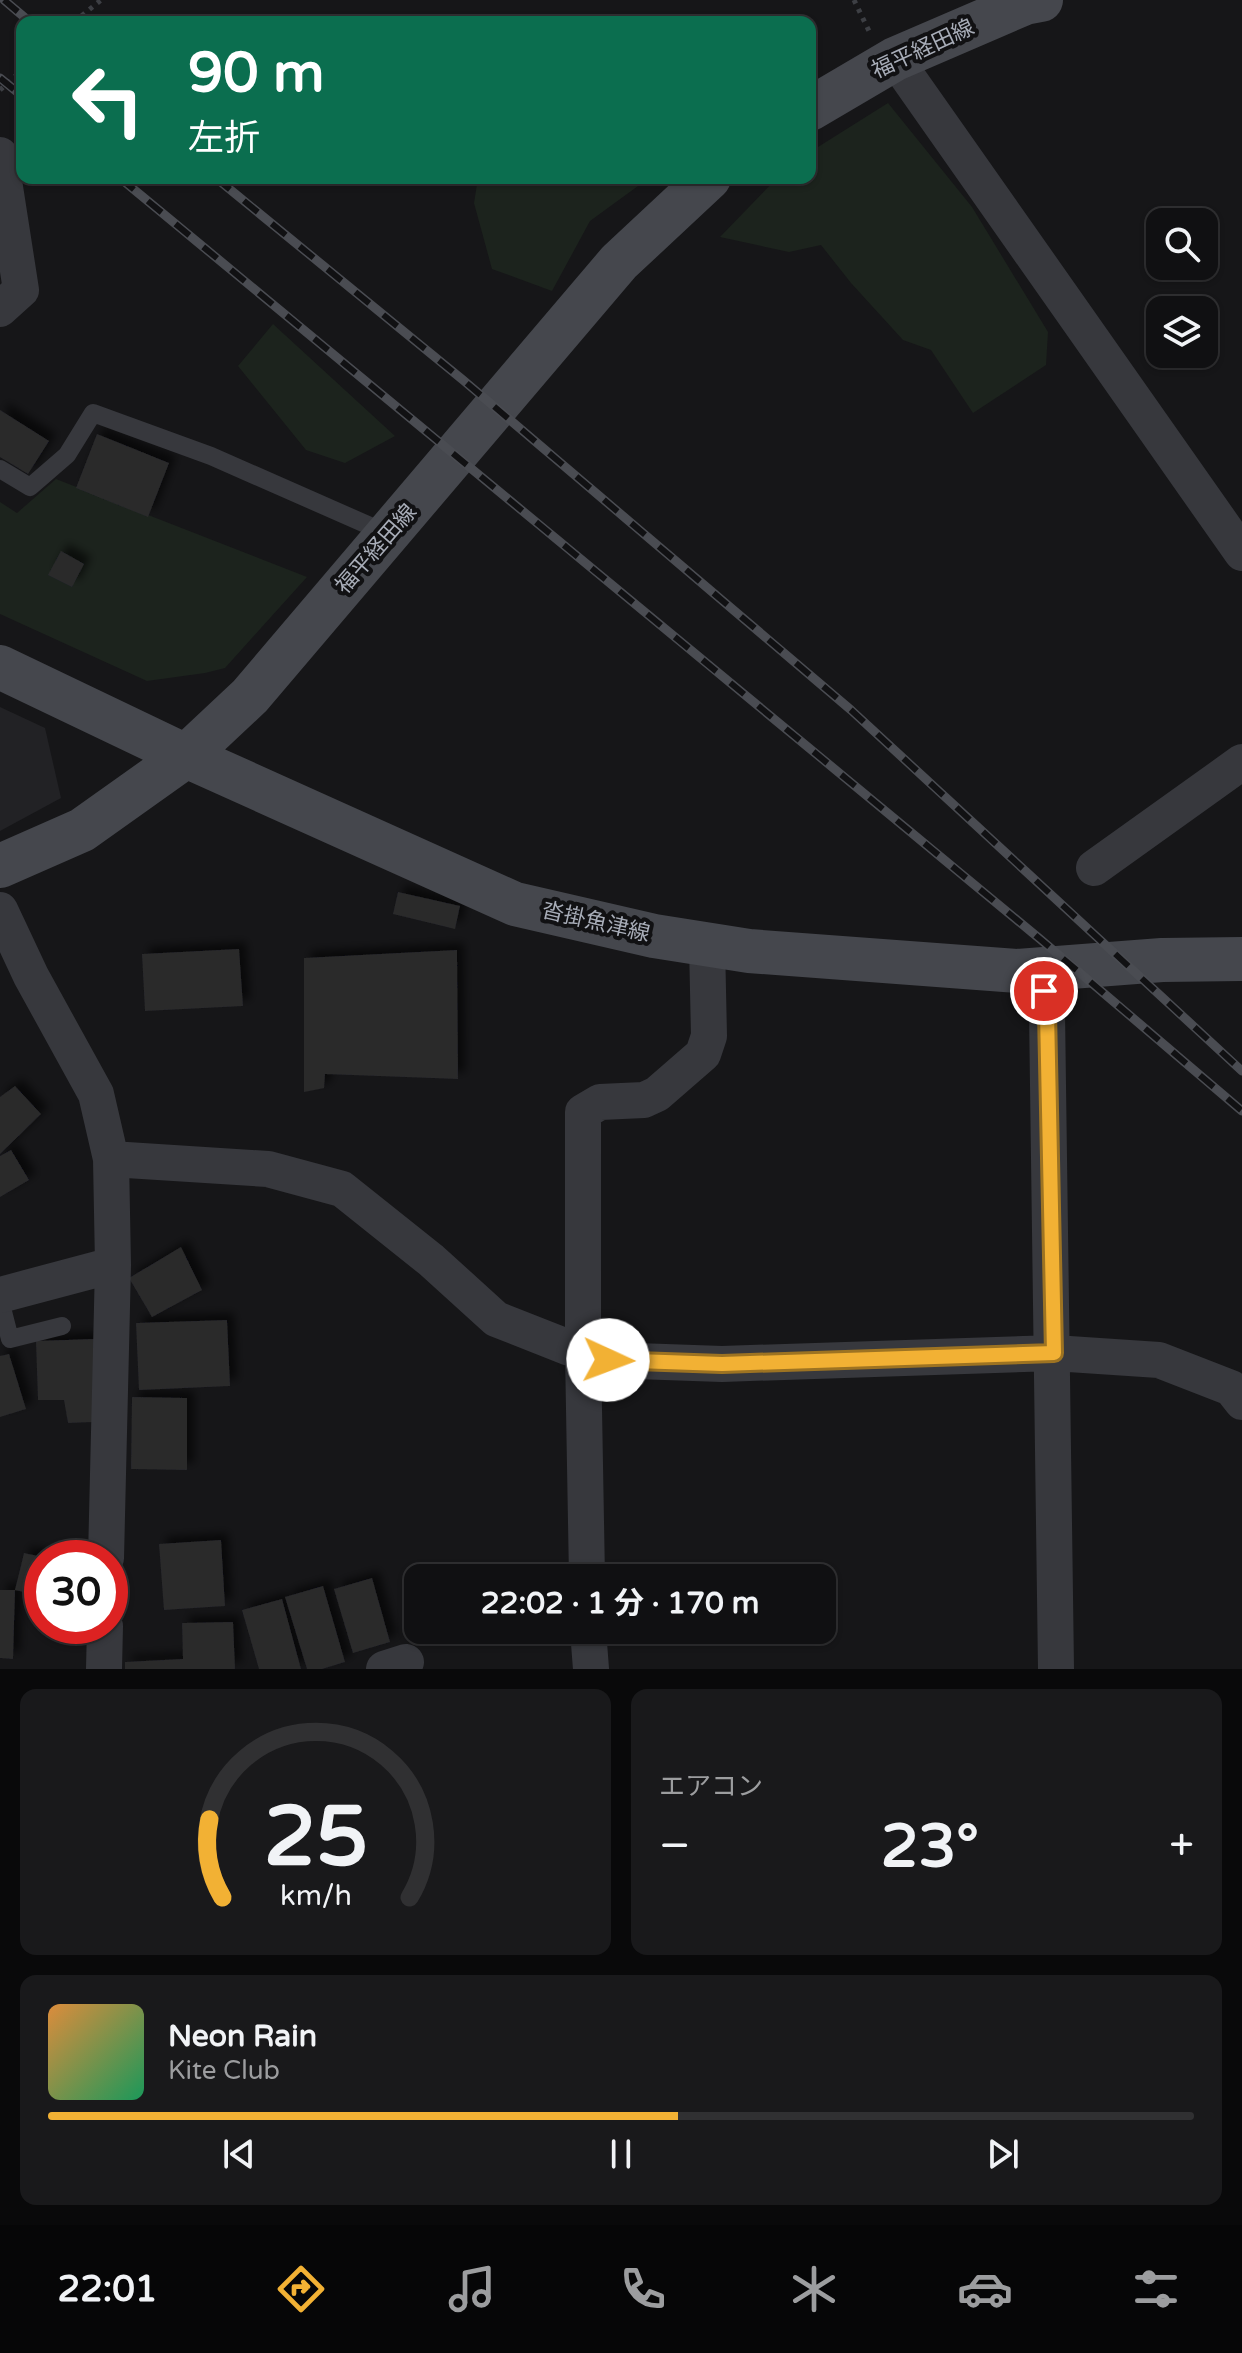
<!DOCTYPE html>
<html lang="ja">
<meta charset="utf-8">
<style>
:root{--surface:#101012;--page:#19191b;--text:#f1f3f6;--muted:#9c9d9f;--line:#303032;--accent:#f2b134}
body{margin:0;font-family:"Varela Round","Noto Sans JP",sans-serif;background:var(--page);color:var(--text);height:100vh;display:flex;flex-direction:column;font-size:30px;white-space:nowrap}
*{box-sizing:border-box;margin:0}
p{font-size:26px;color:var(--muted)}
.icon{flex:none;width:44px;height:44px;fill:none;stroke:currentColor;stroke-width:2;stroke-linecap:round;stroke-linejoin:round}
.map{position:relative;height:1669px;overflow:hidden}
.sheet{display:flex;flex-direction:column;gap:20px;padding:20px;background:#09090a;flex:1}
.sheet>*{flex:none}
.top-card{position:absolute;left:16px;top:16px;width:800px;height:168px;border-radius:16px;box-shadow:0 2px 6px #0004,0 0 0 2px var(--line);background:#0b6e4f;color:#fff;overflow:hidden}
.controls{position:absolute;left:1146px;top:208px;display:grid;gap:16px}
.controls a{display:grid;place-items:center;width:72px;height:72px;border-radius:16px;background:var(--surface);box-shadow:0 2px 6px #0004,0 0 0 2px var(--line);font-size:40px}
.speed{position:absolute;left:24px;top:1540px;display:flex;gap:16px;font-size:40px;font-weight:700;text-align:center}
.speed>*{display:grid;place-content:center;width:104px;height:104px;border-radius:50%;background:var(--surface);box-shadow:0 2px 6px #0004,0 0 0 2px var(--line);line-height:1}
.speed .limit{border:12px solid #d22;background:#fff;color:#111}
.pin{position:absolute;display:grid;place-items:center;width:68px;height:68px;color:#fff;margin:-34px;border:4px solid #fff;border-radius:50%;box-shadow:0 2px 8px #0007}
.me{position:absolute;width:88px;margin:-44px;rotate:92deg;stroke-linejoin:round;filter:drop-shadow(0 0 6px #0008)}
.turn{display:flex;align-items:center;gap:28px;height:168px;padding:0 40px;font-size:36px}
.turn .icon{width:104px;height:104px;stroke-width:2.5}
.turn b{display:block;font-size:56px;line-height:68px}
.big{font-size:60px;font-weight:700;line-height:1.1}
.sheet .widget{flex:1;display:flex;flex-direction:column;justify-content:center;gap:12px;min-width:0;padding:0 28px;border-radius:16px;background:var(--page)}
.sheet .dial{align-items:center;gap:0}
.dial svg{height:208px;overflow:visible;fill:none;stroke:var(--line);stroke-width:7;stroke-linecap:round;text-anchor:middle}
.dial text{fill:var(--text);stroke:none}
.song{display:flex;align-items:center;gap:24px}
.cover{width:96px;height:96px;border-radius:12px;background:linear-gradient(135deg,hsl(30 70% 55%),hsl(150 70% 35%))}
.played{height:8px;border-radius:4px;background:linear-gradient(90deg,var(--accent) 55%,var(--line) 55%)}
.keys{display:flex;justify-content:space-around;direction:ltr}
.heat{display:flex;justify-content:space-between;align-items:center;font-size:44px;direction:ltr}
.sheet .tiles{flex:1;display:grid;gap:20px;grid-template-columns:1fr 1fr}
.widget:last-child{grid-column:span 2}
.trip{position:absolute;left:404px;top:1564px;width:432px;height:80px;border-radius:16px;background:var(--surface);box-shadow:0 2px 6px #0004,0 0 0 2px var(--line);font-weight:700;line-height:80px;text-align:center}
.tabs{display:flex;height:128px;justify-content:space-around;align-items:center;background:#060607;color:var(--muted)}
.tabs .icon{width:56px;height:56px}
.tabs .on{color:var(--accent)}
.tabs b{font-size:36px;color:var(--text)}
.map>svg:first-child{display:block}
</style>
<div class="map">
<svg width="1242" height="1669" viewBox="0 0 1242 1669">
<defs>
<filter id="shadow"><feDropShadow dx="7" dy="-7" stdDeviation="4" flood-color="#0009"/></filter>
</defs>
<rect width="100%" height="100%" fill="#161618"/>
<path fill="#222225" d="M0,707l45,21 16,70 -61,33z"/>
<path fill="#1c231d" d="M888,103l84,104 76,125 -2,33 -73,48 -42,-63 -28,-10 -52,-57 -30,-38 -32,7 -69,-15 57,-59h33v-26z
M478,178h171l-59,43 -38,70 -60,-22 -18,-66z
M273,324l122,112 -50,27 -39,-13 -68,-84z
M56,479l251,98 -82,91 -20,5 -58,8 -147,-67v-112l17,11z"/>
<path fill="#29292c" filter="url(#shadow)" d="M0,410l49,31 -21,33 -28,-17z
M97,434l72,29 -21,54 -72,-29z
M61,551l23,13 -12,23 -24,-12z
M398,892l62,14 -5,23 -62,-15z
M239,949l4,57 -98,5 -3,-57z
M457,950l1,129 -133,-5 -1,14 -20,4v-134z
M15,1086l26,28 -41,40v-57z
M11,1150l18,30 -29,17v-41z
M181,1247l21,43 -50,27 -23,-39z
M227,1320l3,66 -91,4 -3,-67z
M94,1339l-1,83 -25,1 -4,-23h-26l-2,-59z
M9,1354l17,55 -26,8v-61z
M132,1397l55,1v72l-56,-1z
M221,1540l4,66 -61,4 -5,-66z
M24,1553l18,4v39l-27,-6z
M372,1578l18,64 -37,11 -19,-64z
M323,1586l22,76 -23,7h-15l-22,-72z
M0,1590h15l-2,69 -13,-1z
M282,1599l19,70h-42l-17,-59z
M233,1622l2,47h-110v-7l58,-3 -1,-36z"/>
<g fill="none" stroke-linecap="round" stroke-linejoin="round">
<path stroke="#3d3f44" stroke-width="5" stroke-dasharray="4 6" stroke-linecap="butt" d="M854,0l15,31
M74,22l27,-22
M0,90l22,-20"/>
<path stroke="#37383d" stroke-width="18" d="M0,469l30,18 37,-32 26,-42 118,43 175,77
M0,1300l10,39 52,-13"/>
<path stroke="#37383d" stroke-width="36" d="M895,59l347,494
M0,155l21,135 -21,19
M1094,868l148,-106
M0,910l31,66 65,118 15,65 2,106 -7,293
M1040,970l7,42 9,657
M111,1159l157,10 74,20 89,71 65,59 71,28 41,13 114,4 332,-11 105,7 72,28 11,14
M0,1295l113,-30
M587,1578l-4,-226v-240l17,-10 44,-2 13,-6 46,-40 6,-18 -2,-92
M588,1630l3,39
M104,1669l1,-43
M384,1669l22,-7"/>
<path stroke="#45474d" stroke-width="44" d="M810,109l85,-50 130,-56 16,-3
M0,667l186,89 329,148 139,32 95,15 269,20 144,-11 80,-1
M0,866l82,-36 104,-74 64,-60 369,-434 90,-84"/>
<defs>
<path id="rail" d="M4,0l26,22
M0,78l22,18
M120,178l920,761 202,172
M216,178l247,202 388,330 391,361"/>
</defs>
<use href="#rail" stroke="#4a4c52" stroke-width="9"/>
<use href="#rail" stroke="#111113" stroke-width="6" stroke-dasharray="18" stroke-linecap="butt"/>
</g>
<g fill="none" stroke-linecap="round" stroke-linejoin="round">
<defs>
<path id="route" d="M608,1360l114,4 332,-11 -7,-341 -3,-21"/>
</defs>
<use href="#route" stroke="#9d7322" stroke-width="20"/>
<use href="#route" stroke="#f2b134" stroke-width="14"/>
</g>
<g text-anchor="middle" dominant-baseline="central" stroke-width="8" stroke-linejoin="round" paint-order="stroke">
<g font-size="22" fill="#a8adb8" stroke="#111113">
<text transform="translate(923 49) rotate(-25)">福平経田線</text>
<text transform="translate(376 549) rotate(-49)">福平経田線</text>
<text transform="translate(596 922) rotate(13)">沓掛魚津線</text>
</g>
</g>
</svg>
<div class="controls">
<a><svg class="icon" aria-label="search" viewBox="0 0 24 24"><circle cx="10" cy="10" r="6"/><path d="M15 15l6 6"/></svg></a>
<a><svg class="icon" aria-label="layers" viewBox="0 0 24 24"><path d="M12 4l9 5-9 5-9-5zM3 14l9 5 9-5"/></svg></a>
</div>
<div class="speed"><div class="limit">30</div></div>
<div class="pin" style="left:1044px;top:991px;background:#d93025"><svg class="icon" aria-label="arrive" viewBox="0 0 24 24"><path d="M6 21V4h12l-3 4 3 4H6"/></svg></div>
<svg class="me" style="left:608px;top:1360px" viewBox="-20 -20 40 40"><circle r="19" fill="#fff"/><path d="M0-13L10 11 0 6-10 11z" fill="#f2b134"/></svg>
<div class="trip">22:02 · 1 分 · 170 m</div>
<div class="top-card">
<div class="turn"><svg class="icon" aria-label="left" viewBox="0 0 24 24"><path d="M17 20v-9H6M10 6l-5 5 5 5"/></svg><div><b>90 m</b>左折</div></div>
</div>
</div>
<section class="sheet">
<div class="tiles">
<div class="widget dial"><svg viewBox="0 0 100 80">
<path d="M14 69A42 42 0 1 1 86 69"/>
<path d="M14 69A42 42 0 0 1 9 39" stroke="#f2b134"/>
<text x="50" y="56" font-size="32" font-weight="700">25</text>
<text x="50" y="72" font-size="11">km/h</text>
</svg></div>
<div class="widget"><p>エアコン</p>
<div class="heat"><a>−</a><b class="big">23°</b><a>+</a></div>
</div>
<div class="widget">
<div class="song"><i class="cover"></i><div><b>Neon Rain</b><p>Kite Club</p></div></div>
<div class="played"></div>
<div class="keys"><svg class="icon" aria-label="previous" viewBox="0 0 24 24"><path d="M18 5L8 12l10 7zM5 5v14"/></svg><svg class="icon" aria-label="pause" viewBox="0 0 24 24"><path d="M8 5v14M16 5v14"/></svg><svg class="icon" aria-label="next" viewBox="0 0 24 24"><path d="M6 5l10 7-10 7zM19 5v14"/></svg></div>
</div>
</div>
</section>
<nav class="tabs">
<b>22:01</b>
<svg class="icon on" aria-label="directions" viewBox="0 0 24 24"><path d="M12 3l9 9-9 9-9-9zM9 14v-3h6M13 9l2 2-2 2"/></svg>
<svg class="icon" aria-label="music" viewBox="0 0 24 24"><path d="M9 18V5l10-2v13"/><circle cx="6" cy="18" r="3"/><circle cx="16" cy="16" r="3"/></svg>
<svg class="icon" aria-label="phone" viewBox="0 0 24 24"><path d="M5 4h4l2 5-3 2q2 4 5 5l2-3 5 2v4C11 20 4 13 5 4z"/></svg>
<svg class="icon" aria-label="climate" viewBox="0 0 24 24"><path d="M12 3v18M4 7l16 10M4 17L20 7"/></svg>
<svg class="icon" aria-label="car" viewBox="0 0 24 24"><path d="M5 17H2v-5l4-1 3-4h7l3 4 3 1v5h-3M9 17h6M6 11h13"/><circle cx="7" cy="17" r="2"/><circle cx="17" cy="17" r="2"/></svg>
<svg class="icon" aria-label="filters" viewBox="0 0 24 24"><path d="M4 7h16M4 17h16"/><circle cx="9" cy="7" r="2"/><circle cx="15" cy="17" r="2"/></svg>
</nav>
